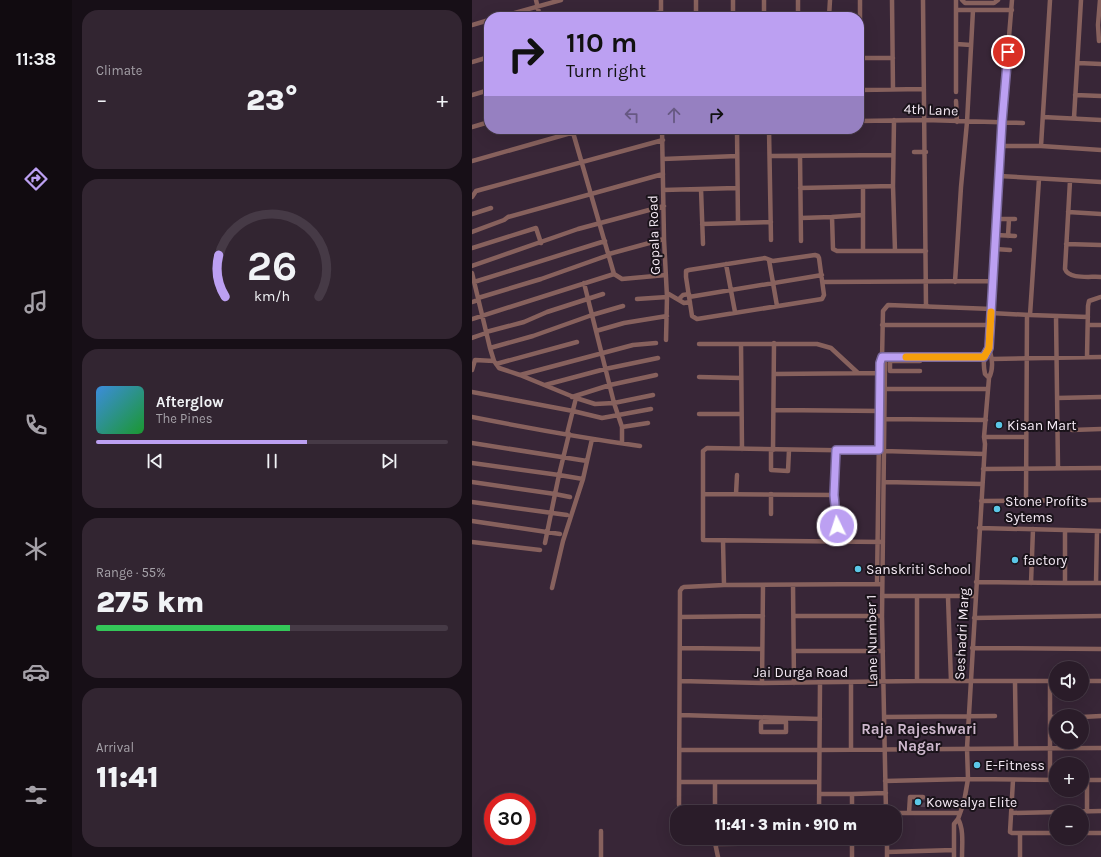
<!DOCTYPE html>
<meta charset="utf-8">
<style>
:root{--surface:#2a1c29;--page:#322531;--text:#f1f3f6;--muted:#a5a1a8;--line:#463a46;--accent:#bca0f2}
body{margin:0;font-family:Karla,sans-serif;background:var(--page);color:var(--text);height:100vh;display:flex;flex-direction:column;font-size:15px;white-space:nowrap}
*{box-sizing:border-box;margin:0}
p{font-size:13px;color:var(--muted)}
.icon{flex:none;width:22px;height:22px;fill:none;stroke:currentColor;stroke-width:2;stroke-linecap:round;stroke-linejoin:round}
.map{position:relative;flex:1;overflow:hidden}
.sheet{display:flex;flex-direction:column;gap:10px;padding:10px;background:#170f17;width:400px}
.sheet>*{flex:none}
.hud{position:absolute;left:12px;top:12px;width:380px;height:122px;border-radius:16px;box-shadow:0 4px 16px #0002,0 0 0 1px var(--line);background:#bca0f2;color:#111;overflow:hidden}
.fabs{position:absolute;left:577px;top:661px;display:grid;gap:8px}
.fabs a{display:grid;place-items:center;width:40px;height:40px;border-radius:50%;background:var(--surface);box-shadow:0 4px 16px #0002,0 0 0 1px var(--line);font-size:20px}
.speed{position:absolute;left:12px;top:793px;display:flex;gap:8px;font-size:20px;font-weight:700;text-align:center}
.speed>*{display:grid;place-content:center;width:52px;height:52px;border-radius:50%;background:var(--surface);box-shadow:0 4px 16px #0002,0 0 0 1px var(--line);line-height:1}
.speed .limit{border:6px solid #d22;background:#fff;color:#111}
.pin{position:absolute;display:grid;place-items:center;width:34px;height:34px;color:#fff;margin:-17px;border:2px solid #fff;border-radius:50%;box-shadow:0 1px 4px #0007}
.me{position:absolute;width:44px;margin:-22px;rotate:356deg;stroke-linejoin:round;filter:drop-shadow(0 0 3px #0008)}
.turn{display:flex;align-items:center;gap:14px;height:84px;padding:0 16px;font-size:18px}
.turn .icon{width:52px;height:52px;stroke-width:2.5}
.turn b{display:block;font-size:28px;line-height:34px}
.lanes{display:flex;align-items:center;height:38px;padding:0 16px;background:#0003;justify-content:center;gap:20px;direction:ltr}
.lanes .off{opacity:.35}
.big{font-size:30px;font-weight:800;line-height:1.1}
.sheet .tile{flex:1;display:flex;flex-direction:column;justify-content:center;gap:6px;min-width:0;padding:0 14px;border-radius:16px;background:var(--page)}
.sheet .dial{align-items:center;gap:0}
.dial svg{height:104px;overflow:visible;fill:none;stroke:var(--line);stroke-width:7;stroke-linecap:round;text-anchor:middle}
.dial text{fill:var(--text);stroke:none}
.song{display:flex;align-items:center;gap:12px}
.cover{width:48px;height:48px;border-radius:6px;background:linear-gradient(135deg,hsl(210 70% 55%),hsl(130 70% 35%))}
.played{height:4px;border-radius:2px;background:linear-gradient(90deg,var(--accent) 60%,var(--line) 60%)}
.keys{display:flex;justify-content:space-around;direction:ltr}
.heat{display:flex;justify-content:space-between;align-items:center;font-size:22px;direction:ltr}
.charge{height:6px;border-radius:3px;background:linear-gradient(90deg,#34c759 55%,var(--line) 0)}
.trip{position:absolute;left:198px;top:805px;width:232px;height:40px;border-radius:16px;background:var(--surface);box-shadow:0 4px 16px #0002,0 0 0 1px var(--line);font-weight:800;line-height:40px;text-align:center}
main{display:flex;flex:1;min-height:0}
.menu{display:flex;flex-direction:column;width:72px;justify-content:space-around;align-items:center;background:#110b10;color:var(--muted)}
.menu .icon{width:28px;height:28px}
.menu .selected{color:var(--accent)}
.menu b{font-size:18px;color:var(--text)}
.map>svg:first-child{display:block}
</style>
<main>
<nav class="menu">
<b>11:38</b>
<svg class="icon selected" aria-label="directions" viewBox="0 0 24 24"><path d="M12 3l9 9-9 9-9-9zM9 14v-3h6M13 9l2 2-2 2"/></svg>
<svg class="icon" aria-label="music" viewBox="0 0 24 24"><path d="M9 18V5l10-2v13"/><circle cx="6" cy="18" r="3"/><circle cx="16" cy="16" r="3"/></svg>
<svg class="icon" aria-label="phone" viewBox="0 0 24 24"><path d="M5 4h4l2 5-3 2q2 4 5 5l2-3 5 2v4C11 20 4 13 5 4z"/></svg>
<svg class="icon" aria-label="climate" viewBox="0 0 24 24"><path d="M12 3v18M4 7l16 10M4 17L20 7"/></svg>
<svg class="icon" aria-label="car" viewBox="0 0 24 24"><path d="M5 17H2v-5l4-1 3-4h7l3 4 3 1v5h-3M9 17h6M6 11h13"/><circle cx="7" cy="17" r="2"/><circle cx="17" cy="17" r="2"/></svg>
<svg class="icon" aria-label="filters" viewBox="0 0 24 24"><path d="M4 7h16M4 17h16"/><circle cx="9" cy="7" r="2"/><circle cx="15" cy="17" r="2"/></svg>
</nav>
<section class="sheet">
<div class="tile"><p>Climate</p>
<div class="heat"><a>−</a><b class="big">23°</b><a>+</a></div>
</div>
<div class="tile dial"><svg viewBox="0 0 100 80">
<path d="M14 69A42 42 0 1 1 86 69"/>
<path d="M14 69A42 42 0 0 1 9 37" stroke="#bca0f2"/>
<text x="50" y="56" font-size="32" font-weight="700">26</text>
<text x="50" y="72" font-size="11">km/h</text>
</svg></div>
<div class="tile">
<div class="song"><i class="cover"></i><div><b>Afterglow</b><p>The Pines</p></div></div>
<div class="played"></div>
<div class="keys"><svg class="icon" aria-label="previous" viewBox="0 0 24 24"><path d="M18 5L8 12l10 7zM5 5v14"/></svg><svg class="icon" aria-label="pause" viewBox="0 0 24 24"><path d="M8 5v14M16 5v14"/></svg><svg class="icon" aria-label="next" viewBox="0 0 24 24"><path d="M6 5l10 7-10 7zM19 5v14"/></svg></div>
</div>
<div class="tile"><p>Range · 55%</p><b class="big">275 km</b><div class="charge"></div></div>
<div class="tile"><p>Arrival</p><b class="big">11:41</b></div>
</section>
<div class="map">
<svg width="629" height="857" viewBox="0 0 629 857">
<rect width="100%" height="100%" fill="#382637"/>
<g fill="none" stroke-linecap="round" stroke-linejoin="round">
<path stroke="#544353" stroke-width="4.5" stroke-dasharray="4.5 2" stroke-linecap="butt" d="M451,807v-10"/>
<path stroke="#87615d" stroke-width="4.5" d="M64,0l4,17
M189,0v17
M224,0v17
M292,0v17
M326,0v17
M388,0v58
M420,0l1,89
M451,0l3,306
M490,0l3,3h29l4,-3
M484,10h56
M28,17l61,-17
M167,17l22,-5
M261,17v-17
M357,17l1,-17
M0,25l17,-5
M627,41l-1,-16 2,-25
M484,44l15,1
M387,58h34
M0,62l17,-5
M606,63l23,1
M387,90l65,-1
M484,92v-92
M0,95l17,-5
M603,95l26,1
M484,101l1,21
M571,117l58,3
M602,118l7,-118
M422,120l-1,66 2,65
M387,121l66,-1 98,3
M0,127l17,-5
M100,129l42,145
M190,129l2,110 3,58 -1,43
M265,129l1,94
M297,129l2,111
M529,146h40l60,4
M569,146l9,-146
M442,152h12
M298,156l123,-1
M328,156l1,85
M191,159l74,-3
M0,161l113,-32
M527,176l102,6
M598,181l-5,88c4,11 26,7 36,8
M328,188l93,-2
M229,189l2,55
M191,190l74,-2
M0,197l4,-6 187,-51
M596,212l33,2
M0,214l19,-6
M360,217l31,-2
M329,218l31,-1 1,32 4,2h89
M524,219h19
M230,224l69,-2
M0,232l32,-12 4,-3 155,-43
M524,235l19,1
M536,236l1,-17
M594,244l35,1
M0,248l64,-20 5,15
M523,249l15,1
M391,251v-64
M137,254l55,-15
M343,255l3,1 1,2 5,37 -2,4 -125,20 -5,-3 -6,-39v-6l3,-1 76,-12 8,3z
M297,260l8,46
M254,264l9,48
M0,266l106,-37 86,-23
M0,273l18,75 4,13 5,7 21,7 56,23 19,6 19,-1 39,-8
M2,282l131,-41
M351,282l170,-1
M483,282l6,-95 6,-65 6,-112
M112,283l30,120 8,24v16
M195,293l17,10 6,-1
M217,297l133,-22
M6,298l63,-19 68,-24
M165,299l30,-2
M207,299l4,-4 6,-1
M0,302l6,-2
M519,313l39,2 58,2
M558,315l9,-136
M584,316l2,152
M0,319l142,-45 8,5 44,-4
M410,325h109
M616,325h13
M124,331l28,-8 43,-7
M14,332l38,-10 23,-10 56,-18
M0,338l14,-5
M227,344h118l14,4 27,25
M269,344l1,105
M18,348l43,-12 59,-21 31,-9
M517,348c-6,9 -6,16 -4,26l4,4
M410,357h102
M615,357l1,-51 1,-5 12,-4
M410,359l3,4 -3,253 4,196
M520,359l109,-2
M24,364l81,-22
M0,370l3,-10 19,1
M448,371h-30v-10h30
M302,374l109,-1
M48,375l113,-30 23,-2
M227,377l42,1
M73,385l60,-16 53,-11
M413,389h103
M0,392l101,19 29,7 49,-9
M100,397l38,-12 46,-10
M585,398l44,-1
M303,410l106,1
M227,414h42
M0,417c56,11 112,21 168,29
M411,419l103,1
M150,427l26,-4
M600,430l29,-1
M95,434l9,-36
M512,437h42
M0,443l115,18
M299,450v20l17,1 1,-21
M301,450l1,-107
M0,463l87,12 10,-41
M511,469l118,-1
M0,482l83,12 4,-19 24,4
M412,482l98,2
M231,494l132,1 1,-45
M264,494l1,-19
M363,495l3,47
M509,501l120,-1
M554,501l1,-186
M0,502l95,13
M299,514v-20
M0,521l88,13
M507,528l86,2
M629,531l-36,-1v53h36
M251,541l1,44
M0,542l68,8
M411,542l-180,-2v-89l4,-3 177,3 100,3
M73,543l10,-49 15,3
M504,582l89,1
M559,583l2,-54
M624,583l1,-52
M405,584l3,-221 2,-4 1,-48 5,-6 104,4
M321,585l1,98
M80,588l11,-47 20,-62 9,-40
M410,596h93
M445,597v84
M476,597l3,84
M322,616h88
M208,617l83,-1
M502,618l127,-2
M209,648l81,1
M500,648l129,1
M323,651h88
M208,681l82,2 155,-2h139
M610,681h19
M543,682l1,66
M290,683l1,-98
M208,715l140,4
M412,717l111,-1
M578,717h6
M610,717l19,-1
M289,722h25v10h-25z
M208,750h139l282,-2
M379,750v-67
M541,780l-3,52 2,1h44
M578,780v-98
M610,780h19
M615,780v31
M413,781l83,-2 88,1
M207,782h140
M347,794h33
M214,812h-4l-2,-3 -1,-5 1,-213 2,-3 2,-1 40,-2 158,-1
M243,812v-30
M347,812l1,-129
M380,812v-18l34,-1
M423,813h65
M437,813l1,-16h13
M539,813l90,-2
M486,819c6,10 4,26 4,38
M548,833v24
M610,833h19
M242,838l4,19
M415,838v19
M243,844l105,-1v-5
M415,852l67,-2
M129,857v-26
M380,857v-19
M482,857v-33l4,-5 6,-17 4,-23 -1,-31 18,-304 -1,-7 5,-59c5,-10 3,-20 0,-30l13,-226 10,-122"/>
</g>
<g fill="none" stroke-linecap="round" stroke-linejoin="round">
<defs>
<path id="route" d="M365,526l-3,-31 2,-45h43l1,-87 2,-6h102l5,-9 13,-226 6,-70"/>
</defs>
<use href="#route" stroke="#7a689d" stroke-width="10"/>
<use href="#route" stroke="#bca0f2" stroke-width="7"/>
<path stroke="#f59e0b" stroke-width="7" d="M434,357h78l5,-9 2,-36"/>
</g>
<g fill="#5bc7e7" stroke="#1a131a" stroke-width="1.5">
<circle cx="527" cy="425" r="4"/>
<circle cx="525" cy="509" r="4"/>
<circle cx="543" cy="560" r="4"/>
<circle cx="386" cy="569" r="4"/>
<circle cx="505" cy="765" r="4"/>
<circle cx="446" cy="802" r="4"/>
</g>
<g text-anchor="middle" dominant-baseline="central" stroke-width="4" stroke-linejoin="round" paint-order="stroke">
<g font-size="14" fill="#f4e9f4" stroke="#1a131a">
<text transform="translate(459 110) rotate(2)">4th Lane</text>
<text transform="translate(182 235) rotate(-92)">Gopala Road</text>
<text transform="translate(490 634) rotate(-87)">Seshadri Marg</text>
<text transform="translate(400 641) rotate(-91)">Lane Number 1</text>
<text x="329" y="672">Jai Durga Road</text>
</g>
<g font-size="14" fill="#f4e9f4" stroke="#1a131a" text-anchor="start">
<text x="535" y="425">Kisan Mart</text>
<text x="533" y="501">Stone Profits<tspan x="533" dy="16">Sytems</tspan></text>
<text x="551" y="560">factory</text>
<text x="394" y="569">Sanskriti School</text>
<text x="513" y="765">E-Fitness</text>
<text x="454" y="802">Kowsalya Elite</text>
</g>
<g font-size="15" font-weight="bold" fill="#ceb8cd" stroke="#1a131a">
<text x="447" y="729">Raja Rajeshwari<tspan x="447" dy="17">Nagar</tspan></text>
</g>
</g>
</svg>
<div class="fabs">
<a><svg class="icon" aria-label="sound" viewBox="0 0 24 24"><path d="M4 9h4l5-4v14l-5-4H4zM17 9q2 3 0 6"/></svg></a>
<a><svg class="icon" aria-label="search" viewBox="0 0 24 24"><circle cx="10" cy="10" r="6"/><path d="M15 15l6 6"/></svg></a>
<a>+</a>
<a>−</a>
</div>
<div class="speed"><div class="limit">30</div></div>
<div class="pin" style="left:536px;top:52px;background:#d93025"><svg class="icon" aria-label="arrive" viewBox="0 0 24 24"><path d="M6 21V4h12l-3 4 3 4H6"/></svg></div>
<svg class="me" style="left:365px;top:526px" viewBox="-20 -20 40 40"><circle r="17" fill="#bca0f2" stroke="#fff" stroke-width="3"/><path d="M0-11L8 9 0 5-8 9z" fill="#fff"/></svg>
<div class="trip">11:41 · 3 min · 910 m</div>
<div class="hud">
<div class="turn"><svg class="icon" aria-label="right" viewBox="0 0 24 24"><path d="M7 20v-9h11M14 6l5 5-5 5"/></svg><div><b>110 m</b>Turn right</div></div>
<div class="lanes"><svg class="icon off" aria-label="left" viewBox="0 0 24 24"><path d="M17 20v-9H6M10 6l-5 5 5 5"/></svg><svg class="icon off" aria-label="ahead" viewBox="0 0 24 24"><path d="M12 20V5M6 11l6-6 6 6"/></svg><svg class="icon" aria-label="right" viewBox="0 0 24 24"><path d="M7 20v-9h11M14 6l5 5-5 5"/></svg></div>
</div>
</div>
</main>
